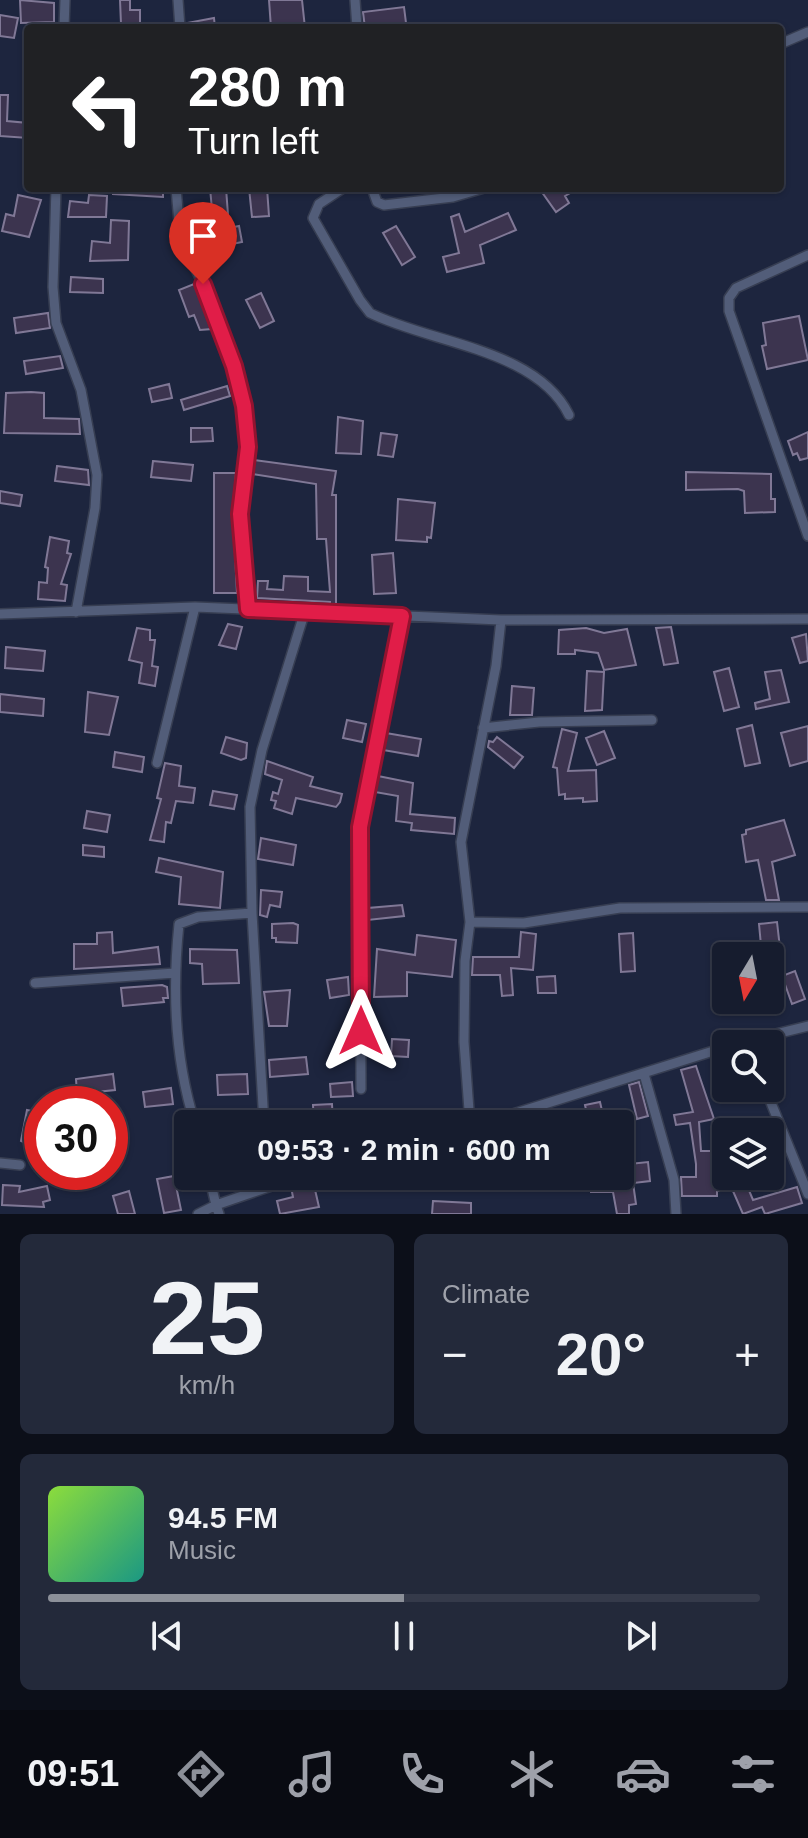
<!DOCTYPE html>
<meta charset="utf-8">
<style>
:root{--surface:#161c2e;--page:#23293a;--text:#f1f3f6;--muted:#9ea1aa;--line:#353a4a;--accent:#8c9099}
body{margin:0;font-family:Arial,sans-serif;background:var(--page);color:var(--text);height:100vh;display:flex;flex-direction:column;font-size:30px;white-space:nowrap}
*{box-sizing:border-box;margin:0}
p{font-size:26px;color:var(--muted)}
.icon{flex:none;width:44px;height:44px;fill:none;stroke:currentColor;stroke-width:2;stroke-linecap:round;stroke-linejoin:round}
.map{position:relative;height:1214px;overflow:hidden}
.details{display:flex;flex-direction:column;gap:20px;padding:20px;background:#0c0f19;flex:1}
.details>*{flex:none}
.guide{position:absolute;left:24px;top:24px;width:760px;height:168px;border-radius:8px;box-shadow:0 2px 6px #0004,0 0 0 2px var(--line);background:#202124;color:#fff;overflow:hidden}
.needle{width:52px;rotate:190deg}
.buttons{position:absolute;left:712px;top:942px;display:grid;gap:16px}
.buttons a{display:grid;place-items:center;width:72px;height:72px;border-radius:8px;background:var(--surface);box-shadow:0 2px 6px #0004,0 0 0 2px var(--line);font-size:40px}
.speed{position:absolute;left:24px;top:1086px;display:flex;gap:16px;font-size:40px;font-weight:700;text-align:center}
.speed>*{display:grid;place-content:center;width:104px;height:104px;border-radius:50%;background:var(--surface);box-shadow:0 2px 6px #0004,0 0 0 2px var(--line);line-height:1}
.speed .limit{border:12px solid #d22;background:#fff;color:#111}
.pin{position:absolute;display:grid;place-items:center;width:68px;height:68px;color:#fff;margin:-82px -34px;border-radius:50% 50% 50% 0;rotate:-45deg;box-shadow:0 0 8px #0007}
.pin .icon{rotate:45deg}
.me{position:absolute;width:88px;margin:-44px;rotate:0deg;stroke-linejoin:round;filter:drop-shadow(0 0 6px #0008)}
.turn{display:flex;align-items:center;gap:28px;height:168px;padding:0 32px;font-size:36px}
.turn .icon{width:104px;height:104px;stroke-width:2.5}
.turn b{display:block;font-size:56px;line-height:68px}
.big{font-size:60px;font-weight:800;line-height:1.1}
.details .card{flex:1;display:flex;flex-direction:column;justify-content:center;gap:12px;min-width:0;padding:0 28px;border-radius:12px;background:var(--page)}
.details .dial{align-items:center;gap:0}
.dial b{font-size:104px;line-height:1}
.song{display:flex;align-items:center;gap:24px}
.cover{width:96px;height:96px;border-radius:12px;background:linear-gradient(135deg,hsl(90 70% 55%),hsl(170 70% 35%))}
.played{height:8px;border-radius:4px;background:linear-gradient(90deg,var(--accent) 50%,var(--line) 50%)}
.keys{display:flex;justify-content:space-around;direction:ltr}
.heat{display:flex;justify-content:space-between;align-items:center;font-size:44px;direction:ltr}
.details .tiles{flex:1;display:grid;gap:20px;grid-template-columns:1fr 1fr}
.card:last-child{grid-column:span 2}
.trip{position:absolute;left:174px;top:1110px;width:460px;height:80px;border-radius:8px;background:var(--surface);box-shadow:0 2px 6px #0004,0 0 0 2px var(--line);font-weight:800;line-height:80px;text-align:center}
.menu{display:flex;height:128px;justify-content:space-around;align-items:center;background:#090b12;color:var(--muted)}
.menu .icon{width:56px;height:56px}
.menu .active{color:var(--accent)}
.menu b{font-size:36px;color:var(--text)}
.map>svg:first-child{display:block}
</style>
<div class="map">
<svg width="808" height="1214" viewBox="0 0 808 1214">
<rect width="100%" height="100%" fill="#1d253e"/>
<path fill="#3c344f" stroke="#807896" stroke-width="2" d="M20,0l34,3v19l-33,1z
M120,0h10v10h10v14h-19z
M269,0h33l3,28h-34z
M404,7l2,16 -41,5 -2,-16z
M0,15l18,3 -4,20 -14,-2z
M214,18l1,10h-28v-5z
M0,95h8l-1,26 21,2v15l-28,-2z
M113,188h50v9l-50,-3z
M210,188h16l3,40 10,-2 3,16 -39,8 -3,-16 14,-3z
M249,188h18l2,28 -17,1z
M539,188h40l-14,8 4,7 -13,9z
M18,195l23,5 -12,37 -27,-6 4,-17 8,2z
M89,195l18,1 -1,21h-38l2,-16 18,2z
M508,213l8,17 -36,15 4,18 -37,9 -4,-15 16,-4 -8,-36 8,-3 6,18z
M111,220l18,1 -1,39 -38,1 2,-20 18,2z
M396,226l19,31 -13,8 -19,-32z
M71,277l32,2v14l-33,-1z
M194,284l11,22 7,23 -12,1 -6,-15 -5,2 -10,-27z
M261,293l13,28 -14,7 -14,-28z
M48,313l2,15 -34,5 -2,-15z
M799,316l9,44 -41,9 -5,-23 4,-1 -3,-22z
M60,356l3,12 -37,6 -2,-13z
M169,384l3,14 -20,4 -3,-13z
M227,386l3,10 -46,14 -3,-10z
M31,392l13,1v25l35,1 1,15 -76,-1 2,-40z
M338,417l25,4 -2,33 -25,-1z
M191,428h21l1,13 -22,1z
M808,432v26l-8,2 -3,-7 -4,2 -5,-14z
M381,433l16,2 -4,22 -15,-2z
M254,460l82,11 -4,24h4v111l-6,-1v-3l-73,-4 1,-17h10l-1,8 16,1 1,-14 24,1v14l22,1 -4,-53h-9l-1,-55 -64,-10z
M153,461l40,4 -2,16 -40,-4z
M57,466l31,4 1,15 -34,-4z
M686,472l85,2v25h4v13l-30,1 -1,-22 -6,-2 -52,1z
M214,473h22l-3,42 4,78h-23z
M0,491l22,4 -2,11 -20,-3z
M398,499l37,4 -4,35 -4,-1v5l-31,-2z
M50,537l19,4 -2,12 4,1 -10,30 6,1 -2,16 -27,-2 1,-17 8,1 1,-15 -3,-1z
M393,553l3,40 -22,1 -2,-39z
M228,624l14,3 -6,22 -17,-4z
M671,627l7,36 -14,2 -8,-37z
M137,628l13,2v10h5l-3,26 6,1 -3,19 -16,-3 3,-20 -13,-3z
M586,628l18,5 23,-4 9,36 -32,5 -6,-17 -23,-3v4h-17l1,-24z
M806,634l2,27 -8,2 -8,-25z
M6,647l39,4 -2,20 -38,-3z
M729,668l10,39 -15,4 -10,-39z
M781,670l8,32 -33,7 -1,-6 15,-4 -5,-27z
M587,671l17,1 -2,38 -17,1z
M512,686l22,2 -2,27h-22z
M88,692l30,5 -9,38 -24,-3z
M0,694l44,5 -1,17 -43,-4z
M347,720l19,4 -4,18 -19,-4z
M752,725l8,38 -15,3 -8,-37z
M808,726v35l-18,5 -9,-33z
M562,729l15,4 -9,38 28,-1 1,31 -14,1v-4l-18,1v-5l-6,1 -2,-27 -4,-1z
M604,731l11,27 -18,7 -11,-27z
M386,733l35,6 -3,17 -35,-6z
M226,737l21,6 -1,15 -5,2 -20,-7z
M497,737l26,20 -9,11 -26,-21 1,-6 4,1z
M115,752l29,5 -2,15 -29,-5z
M267,761l46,16 -3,9 32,8 -2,8 -4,5 -40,-9 -4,16 -18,-6 2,-7 -5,-1 2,-8 5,2 4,-14 -17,-6z
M165,763l16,3 -2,20 16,2 -2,15 -17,-2 -5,22 -5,-1 -2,20 -14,-2 11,-41 -4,-1z
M378,776l35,7 -3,31 45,4 -1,16 -43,-4 1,-7 -16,-2 2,-25 -23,-4z
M213,791l24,4 -3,14 -24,-4z
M87,811l23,4 -3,17 -23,-4z
M784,820l11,35 -23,7 7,38h-13l-8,-40 -12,2 -4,-27 4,-1v-4z
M261,838l35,7 -3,20 -35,-6z
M83,845l21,2v10l-21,-2z
M159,858l64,14 -3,36 -41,-4 2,-27 -25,-5z
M261,890l21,2 -2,15 -10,-2 -3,12 -7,-2z
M402,905l2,11 -36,4v-12z
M777,922l4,35 -19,-1 -3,-32z
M293,923l5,2 -1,18 -21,-1v-4h-4v-14z
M112,932l1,21 45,-6 2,17 -86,5v-25h23v-11z
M521,932l15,2 -3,36 -22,-2 2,27 -11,1 -2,-21h-28l1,-18h46z
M633,933l2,38 -14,1 -2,-38z
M417,935l39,5 -4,37 -45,-5v24l-33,1 3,-48 38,6z
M190,949l47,1 2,33 -36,1 -1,-20 -12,-1z
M795,971l10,28 -13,5 -10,-28z
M555,976l1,17h-18l-1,-16z
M348,977l1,18 -19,3 -3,-18z
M162,985l5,2 1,11h-5l1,4 -41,4 -2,-18z
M290,990l-3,36h-18l-5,-34z
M392,1039l17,1 -1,17 -17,-1z
M306,1057l2,17 -38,3 -1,-17z
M696,1066l18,53 -15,3 2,29h25v9h-10v23l27,-7 10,24 44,-13 5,16 -37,11 -3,-7 -19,7 -10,-23h-16v5h-35l-1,-19h15v-13l-6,-41 -14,2 -2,-10 19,-3 -12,-42z
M113,1074l2,16 -38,4 -1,-15z
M247,1074l1,20 -30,1 -1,-20z
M352,1082l1,14 -22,1 -1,-13z
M639,1082l9,34 -11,3 -8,-34z
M171,1088l2,16 -28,3 -2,-15z
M600,1102l5,22h-16l-4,-19z
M332,1104l1,20h-19l-1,-19z
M27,1110l15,3 -8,34 -13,-6z
M769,1122l2,10h-33v-4z
M648,1162l2,19 -17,2 3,21 -7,1v9h-12l-4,-22h-22v-13l25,1 4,-15z
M174,1176l7,34 -17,3 -7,-34z
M313,1181l6,26 -39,7 -3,-13 16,-4 -2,-10z
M3,1185l17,1 -1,6 28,-6 3,14 -7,2 1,5 -42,-2z
M129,1191l6,23h-17l-5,-18z
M433,1201l38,2v11h-39z"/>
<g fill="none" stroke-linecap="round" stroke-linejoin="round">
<defs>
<path id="minor" d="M178,0l2,28
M355,0l2,28
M64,28l1,-28
M780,44l28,-12
M56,188l-3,99 3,36 25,67 16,85 -2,33 -19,104
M176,188l4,46 34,75 30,97 4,41 -8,67 8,95
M343,188l-24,16 -6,14 47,82 10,13c60,30 167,36 199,102
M372,188l5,14 7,3 69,-8 31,-9
M808,255l-72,33 -7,10v13l79,225
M0,614l195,-7 306,13 307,-1
M483,728l56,-6 113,-2
M157,763l38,-156
M252,913l12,211
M470,922l54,1 96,-15 188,-1
M35,983l140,-10
M735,1044l73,-18
M644,1074l30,106 2,34
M765,1088l43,106
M361,1089l-1,-262 42,-211
M195,1124c-20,-64 -23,-133 -16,-200l19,-7 54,-4 -2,-106 12,-57 43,-139
M470,1124l-6,-82 1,-81 5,-39 -9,-80 35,-176 5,-46
M481,1124l245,-77
M0,1163l20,2
M209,1176l7,29 85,-29
M198,1214l18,-9 3,9"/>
</defs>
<use href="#minor" stroke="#373e52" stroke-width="12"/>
<use href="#minor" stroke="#525d79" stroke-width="9"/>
</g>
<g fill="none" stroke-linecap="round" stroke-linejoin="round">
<defs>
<path id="route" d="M203,284l31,82 10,40 4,41 -8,67 8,95 154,7 -42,211 1,204"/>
</defs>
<use href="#route" stroke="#92132f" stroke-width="20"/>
<use href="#route" stroke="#e11d48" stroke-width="14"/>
</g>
</svg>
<div class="buttons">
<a><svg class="needle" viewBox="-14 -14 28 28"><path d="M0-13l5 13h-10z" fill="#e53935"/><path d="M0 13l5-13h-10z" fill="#9ea1aa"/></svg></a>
<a><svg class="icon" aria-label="search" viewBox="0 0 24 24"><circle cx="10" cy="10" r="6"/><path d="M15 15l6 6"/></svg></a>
<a><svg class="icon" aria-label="layers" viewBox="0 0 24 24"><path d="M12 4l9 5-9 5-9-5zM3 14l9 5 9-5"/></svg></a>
</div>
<div class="speed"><div class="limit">30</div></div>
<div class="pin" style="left:203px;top:284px;background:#d93025"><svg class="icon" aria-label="arrive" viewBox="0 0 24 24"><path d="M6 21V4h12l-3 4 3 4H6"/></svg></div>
<svg class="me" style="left:361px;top:1031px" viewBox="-20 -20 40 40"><path d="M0-17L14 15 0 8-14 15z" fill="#e11d48" stroke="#fff" stroke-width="4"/></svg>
<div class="trip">09:53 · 2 min · 600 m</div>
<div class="guide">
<div class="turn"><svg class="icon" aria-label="left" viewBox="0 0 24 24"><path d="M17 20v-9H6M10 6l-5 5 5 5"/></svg><div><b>280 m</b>Turn left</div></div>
</div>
</div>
<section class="details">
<div class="tiles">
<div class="card dial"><b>25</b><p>km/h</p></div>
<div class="card"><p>Climate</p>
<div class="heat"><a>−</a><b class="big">20°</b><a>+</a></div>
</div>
<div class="card">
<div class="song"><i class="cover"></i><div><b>94.5 FM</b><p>Music</p></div></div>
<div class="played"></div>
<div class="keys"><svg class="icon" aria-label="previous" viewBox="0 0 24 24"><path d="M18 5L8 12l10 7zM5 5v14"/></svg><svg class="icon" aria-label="pause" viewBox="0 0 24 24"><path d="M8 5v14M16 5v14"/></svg><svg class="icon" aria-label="next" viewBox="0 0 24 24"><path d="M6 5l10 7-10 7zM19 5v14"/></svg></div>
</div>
</div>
</section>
<nav class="menu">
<b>09:51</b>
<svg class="icon active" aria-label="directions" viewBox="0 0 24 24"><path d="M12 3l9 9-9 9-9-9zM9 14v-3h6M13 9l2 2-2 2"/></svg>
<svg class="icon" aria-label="music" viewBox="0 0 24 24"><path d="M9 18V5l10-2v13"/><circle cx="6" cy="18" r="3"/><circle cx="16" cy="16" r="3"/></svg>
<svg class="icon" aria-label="phone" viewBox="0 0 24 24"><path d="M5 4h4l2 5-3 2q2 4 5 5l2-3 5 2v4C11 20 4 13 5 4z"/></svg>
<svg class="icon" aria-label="climate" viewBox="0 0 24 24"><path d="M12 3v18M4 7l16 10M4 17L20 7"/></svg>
<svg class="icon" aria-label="car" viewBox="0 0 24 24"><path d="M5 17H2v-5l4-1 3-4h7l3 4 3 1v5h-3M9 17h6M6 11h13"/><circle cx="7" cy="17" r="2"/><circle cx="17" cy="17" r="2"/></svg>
<svg class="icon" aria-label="filters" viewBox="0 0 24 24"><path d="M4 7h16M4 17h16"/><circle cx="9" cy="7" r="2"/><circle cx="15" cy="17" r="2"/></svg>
</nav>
